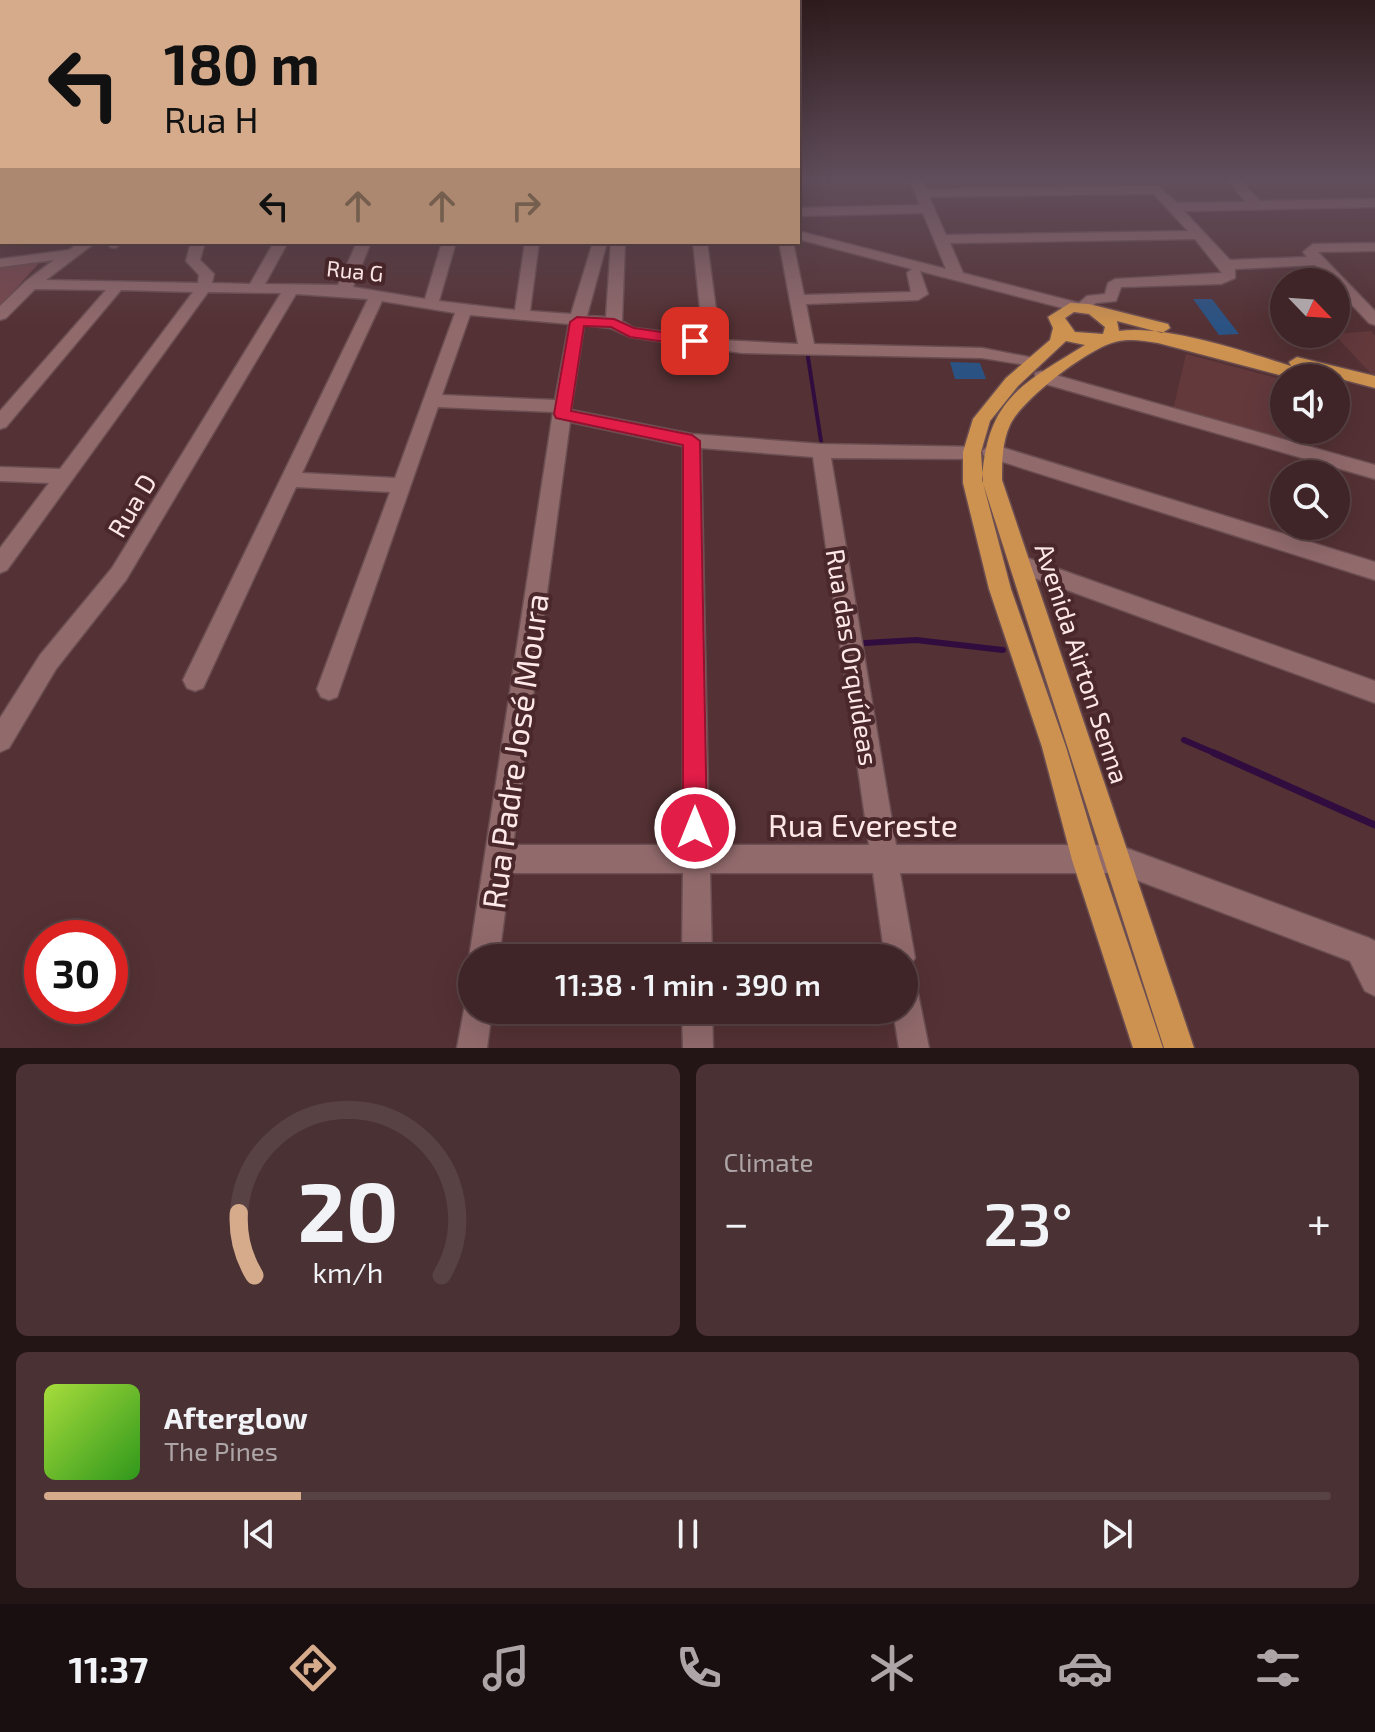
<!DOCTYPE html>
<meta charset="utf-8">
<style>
:root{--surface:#3f2527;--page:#4a3133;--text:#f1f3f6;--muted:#ada5a7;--line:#584244;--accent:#d6ab8b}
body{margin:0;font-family:"Exo 2",sans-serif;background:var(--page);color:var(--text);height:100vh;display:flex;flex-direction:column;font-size:30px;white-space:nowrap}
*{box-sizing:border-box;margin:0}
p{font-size:26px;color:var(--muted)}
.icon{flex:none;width:44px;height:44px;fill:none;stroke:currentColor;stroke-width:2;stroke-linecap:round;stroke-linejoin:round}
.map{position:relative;height:1048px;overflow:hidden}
.details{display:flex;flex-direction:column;gap:16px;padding:16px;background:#231415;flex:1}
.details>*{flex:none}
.banner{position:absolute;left:0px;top:0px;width:800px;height:244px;box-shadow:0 8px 32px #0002,0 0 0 2px var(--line);background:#d6ab8b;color:#111;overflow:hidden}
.needle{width:52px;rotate:115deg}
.controls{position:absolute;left:1270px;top:268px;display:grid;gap:16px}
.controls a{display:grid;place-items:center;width:80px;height:80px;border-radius:50%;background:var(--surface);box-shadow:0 8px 32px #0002,0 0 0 2px var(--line);font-size:40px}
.speed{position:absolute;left:24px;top:920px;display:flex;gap:16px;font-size:40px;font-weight:700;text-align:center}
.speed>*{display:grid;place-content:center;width:104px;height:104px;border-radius:50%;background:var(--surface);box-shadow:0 8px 32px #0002,0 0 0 2px var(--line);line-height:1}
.speed .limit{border:12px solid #d22;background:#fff;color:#111}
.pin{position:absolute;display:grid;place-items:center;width:68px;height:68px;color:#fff;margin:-34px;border-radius:16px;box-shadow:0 4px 12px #0006}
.me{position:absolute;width:88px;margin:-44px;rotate:0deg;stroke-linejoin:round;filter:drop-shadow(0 0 6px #0008)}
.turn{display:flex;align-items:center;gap:28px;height:168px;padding:0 32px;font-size:36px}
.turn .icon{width:104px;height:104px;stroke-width:2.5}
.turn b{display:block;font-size:56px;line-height:68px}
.lanes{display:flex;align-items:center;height:76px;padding:0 32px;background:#0003;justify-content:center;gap:40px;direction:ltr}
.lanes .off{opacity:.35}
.big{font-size:60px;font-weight:600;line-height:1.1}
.details .widget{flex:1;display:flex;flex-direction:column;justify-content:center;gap:12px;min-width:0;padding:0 28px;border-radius:12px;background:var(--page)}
.details .dial{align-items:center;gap:0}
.dial svg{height:208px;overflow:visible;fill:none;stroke:var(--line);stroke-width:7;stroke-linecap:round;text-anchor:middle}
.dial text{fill:var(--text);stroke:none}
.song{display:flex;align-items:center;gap:24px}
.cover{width:96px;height:96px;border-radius:12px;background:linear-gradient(135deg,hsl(80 70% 55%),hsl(110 70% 35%))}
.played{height:8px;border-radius:4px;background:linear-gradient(90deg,var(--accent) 20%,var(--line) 20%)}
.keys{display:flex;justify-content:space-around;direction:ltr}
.heat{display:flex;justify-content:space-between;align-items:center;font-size:44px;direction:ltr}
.details .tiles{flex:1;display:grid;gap:16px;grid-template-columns:1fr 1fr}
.widget:last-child{grid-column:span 2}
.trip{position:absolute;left:458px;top:944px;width:460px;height:80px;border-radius:40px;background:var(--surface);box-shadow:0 8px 32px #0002,0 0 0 2px var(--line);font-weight:600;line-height:80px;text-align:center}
.tabs{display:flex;height:128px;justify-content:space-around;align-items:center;background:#190f10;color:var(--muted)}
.tabs .icon{width:56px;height:56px}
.tabs .selected{color:var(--accent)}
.tabs b{font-size:36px;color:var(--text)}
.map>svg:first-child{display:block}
</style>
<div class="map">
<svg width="1375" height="1048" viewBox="0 0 1375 1048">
<rect width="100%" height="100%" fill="#543134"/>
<path fill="#63393c" d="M1371,331l4,5v42l-41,-44z
M1186,354l98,26v59l-111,-29z"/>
<path fill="#78474c" d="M40,262l-40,44v-39z"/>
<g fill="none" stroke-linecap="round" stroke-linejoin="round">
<path stroke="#310d3f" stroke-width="4" d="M807,351l14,90"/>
<path stroke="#310d3f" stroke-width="6" d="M865,643l51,-3 87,10
M1184,740l35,15"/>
<path stroke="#310d3f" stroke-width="7" d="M1214,753l161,72"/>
</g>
<path fill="#2a5384" d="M1193,299h19l27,35 -20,1z
M950,362l30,1 6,16h-31z"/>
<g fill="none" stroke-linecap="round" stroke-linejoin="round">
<defs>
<path id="minor" d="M909,179h12l5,10 232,-3 19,17 69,-1 -20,-23h13l21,22 115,-2v8l-191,4 46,49 77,-3 -4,-5 10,-8 62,-1v8l-57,1 57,59v14l-6,-2 -33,-35v-6h-6l-15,-17 -80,4v9l-14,6 -100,3 -5,14 -20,2 -14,10 -162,-42 8,23 -10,6 -112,4 8,40 168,4 57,11v8l-57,-9 -240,-5 -112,-16 -20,-9 -26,-3 -13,85 121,24 129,10 158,3 2,5 -2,5 -7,2 -141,-1 65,387h222l251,93 6,3v55l-10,-5 -15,-30 -232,-88h-218l15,85 -9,12 8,4 15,74h-30l-6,-38h11v-52h-19l-12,-85h-163l2,85h-30l1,-85h-173l-11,85h-27v6l-3,-6 84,-546 -115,-5 -101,290 -8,3 -8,-3 -4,-8 73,-197 -94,-5 -93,201 -8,3 -8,-3 -4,-8 185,-381 -72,-5 -170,286 -70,89 -47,79 -9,4v-34l40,-63 72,-87 169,-275 -73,-1 -201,278 -7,3v-25l49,-65 -49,-2v-14l60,2 133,-177 -72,-2 -115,137 -6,2v-18l106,-121 -71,-1 -29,29 -6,2v-14l26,-25 28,-21 -54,7v-8l69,-9 11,-8h16l-50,38 152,3 1,-8 -13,-14 5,-19h14l-5,18 14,14 -2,9 38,1 24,-42h14l-23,42 73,1 19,-43h14l-18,45 72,12 17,-57h14l-17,59 76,9 10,-68h14l-9,69 41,3 22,-72h14l-20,74 19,1 5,-75h14l-3,79 12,7 69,9 -10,-95h14l13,98 78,4 -19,-102h14l11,53 107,-3 -4,-19 5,-4 -114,-30v-8l148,38 -23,-56 -125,3v-8l122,-3zM1154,194l34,37 -242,4 -17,-38zM1195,239l27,34 -107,6 -7,4 -3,11 -18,2 -8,7 -116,-30 -13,-30zM382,301l73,12 -60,165 -93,-5zM470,315l99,9 -14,76 -113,-5zM570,422l113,24v399h-170zM701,448l112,9 56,388h-160z
M2,185v9l-2,1v-9z
M109,242h14l-8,6 -5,-1z
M1041,371l334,94v14l-340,-98v-8z
M991,444l384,118v18l-391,-124 -2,-5z
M1022,556l353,125v22l-360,-132 -3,-6 3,-6z
M472,997v13h20l-5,38h-30l9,-49z
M682,1010h30l1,38h-30z"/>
<path id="major" d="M1070,303l19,1 79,20 2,4 -8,5 -45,-12 2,10c55,-7 145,28 199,43l2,4h-29l-133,-35c-14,-2 -29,-5 -43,-1 -26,6 -94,58 -105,83 -8,17 -8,37 -8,55l192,568h-30l-182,-568c5,-81 40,-96 103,-135l-19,-4 -48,45 -28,35 -9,31 2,31 28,106 55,158 34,113 63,188h-30l-61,-188 -30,-113 -53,-158 -26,-106v-31l10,-33 33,-41 44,-38 3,-12 -5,-11zM1074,312l15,2 16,13 -2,7 -28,-2 -10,-14z
M1297,357l78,19v12l-84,-22 -2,-4z"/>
</defs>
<use href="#minor" stroke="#6b4e51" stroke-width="3"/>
<use href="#major" stroke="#6b4e51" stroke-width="3"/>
<use href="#minor" fill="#916a6c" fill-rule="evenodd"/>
<use href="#major" fill="#cd924f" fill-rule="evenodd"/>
</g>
<linearGradient id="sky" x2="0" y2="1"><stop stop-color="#2e1b1d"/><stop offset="0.55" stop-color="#614e5c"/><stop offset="1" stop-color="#614e5c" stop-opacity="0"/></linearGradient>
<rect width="1375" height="326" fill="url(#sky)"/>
<path fill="#e11d48" stroke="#92132f" stroke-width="2" d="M577,317l37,2 20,9 61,9 7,4 -7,5 -65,-9 -19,-10 -27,-1 -13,85 121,24 8,6 7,387 -4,9 -8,3 -9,-3 -3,-9v-383l-127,-27 -2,-4 16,-92z"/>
<g text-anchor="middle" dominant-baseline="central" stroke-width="8" stroke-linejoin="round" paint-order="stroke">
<g font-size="22" fill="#fee7e8" stroke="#49272a">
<text transform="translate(355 270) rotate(6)">Rua G</text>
</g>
<g font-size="26" fill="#fee7e8" stroke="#49272a">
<text transform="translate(131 505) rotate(-59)">Rua D</text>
<text transform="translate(853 657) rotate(81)">Rua das Orquídeas</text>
<text transform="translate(1083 663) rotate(72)">Avenida Airton Senna</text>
</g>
<g font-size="32" fill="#fee7e8" stroke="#49272a">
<text transform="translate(514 751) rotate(-82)">Rua Padre José Moura</text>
<text x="863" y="824">Rua Evereste</text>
</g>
</g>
</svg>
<div class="controls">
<a><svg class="needle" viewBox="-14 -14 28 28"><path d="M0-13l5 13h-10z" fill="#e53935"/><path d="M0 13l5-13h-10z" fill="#ada5a7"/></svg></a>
<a><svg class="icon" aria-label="sound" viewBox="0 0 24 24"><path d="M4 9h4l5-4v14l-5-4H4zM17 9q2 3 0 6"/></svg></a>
<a><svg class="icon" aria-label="search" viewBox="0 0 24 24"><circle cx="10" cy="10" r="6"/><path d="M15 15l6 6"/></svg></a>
</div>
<div class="speed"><div class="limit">30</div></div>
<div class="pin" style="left:695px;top:341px;background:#d93025"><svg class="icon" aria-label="arrive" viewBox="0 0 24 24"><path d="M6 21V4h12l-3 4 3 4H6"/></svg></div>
<svg class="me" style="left:695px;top:828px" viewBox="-20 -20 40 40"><circle r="17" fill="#e11d48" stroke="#fff" stroke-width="3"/><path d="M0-11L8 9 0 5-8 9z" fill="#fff"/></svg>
<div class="trip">11:38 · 1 min · 390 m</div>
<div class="banner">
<div class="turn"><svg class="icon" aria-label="left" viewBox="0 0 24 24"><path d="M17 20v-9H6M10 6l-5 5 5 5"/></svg><div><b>180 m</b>Rua H</div></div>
<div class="lanes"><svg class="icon" aria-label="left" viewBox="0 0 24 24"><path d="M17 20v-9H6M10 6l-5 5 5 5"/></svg><svg class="icon off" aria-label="ahead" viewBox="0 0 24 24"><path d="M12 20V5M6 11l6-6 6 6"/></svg><svg class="icon off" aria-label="ahead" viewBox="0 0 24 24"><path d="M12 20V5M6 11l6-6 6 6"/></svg><svg class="icon off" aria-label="right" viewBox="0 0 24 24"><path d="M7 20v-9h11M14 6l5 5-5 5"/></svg></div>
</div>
</div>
<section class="details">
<div class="tiles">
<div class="widget dial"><svg viewBox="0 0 100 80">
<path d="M14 69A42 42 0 1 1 86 69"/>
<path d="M14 69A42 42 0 0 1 8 45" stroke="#d6ab8b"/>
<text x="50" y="56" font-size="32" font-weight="700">20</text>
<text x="50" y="72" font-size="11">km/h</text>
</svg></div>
<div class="widget"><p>Climate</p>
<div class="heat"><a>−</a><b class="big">23°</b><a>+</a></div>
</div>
<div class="widget">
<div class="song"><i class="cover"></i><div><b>Afterglow</b><p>The Pines</p></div></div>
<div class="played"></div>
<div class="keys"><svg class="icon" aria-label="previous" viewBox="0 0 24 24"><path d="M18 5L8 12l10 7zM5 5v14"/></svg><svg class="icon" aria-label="pause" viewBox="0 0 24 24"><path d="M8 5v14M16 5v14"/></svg><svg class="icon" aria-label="next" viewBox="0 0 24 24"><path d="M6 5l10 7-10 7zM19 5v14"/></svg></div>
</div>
</div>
</section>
<nav class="tabs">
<b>11:37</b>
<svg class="icon selected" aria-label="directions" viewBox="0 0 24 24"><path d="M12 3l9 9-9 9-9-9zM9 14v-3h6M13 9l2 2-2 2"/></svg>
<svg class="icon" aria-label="music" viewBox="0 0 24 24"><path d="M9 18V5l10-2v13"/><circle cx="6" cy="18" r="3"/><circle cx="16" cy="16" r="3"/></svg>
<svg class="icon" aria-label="phone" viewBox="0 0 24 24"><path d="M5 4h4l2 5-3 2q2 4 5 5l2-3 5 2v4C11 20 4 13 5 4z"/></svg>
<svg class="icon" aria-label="climate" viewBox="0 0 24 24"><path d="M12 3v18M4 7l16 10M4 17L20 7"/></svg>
<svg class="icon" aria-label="car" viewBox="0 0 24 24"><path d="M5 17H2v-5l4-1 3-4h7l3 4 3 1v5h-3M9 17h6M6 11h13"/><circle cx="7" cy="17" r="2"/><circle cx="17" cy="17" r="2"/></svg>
<svg class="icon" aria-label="filters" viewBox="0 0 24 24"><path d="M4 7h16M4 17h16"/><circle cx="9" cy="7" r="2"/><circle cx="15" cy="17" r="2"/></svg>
</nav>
